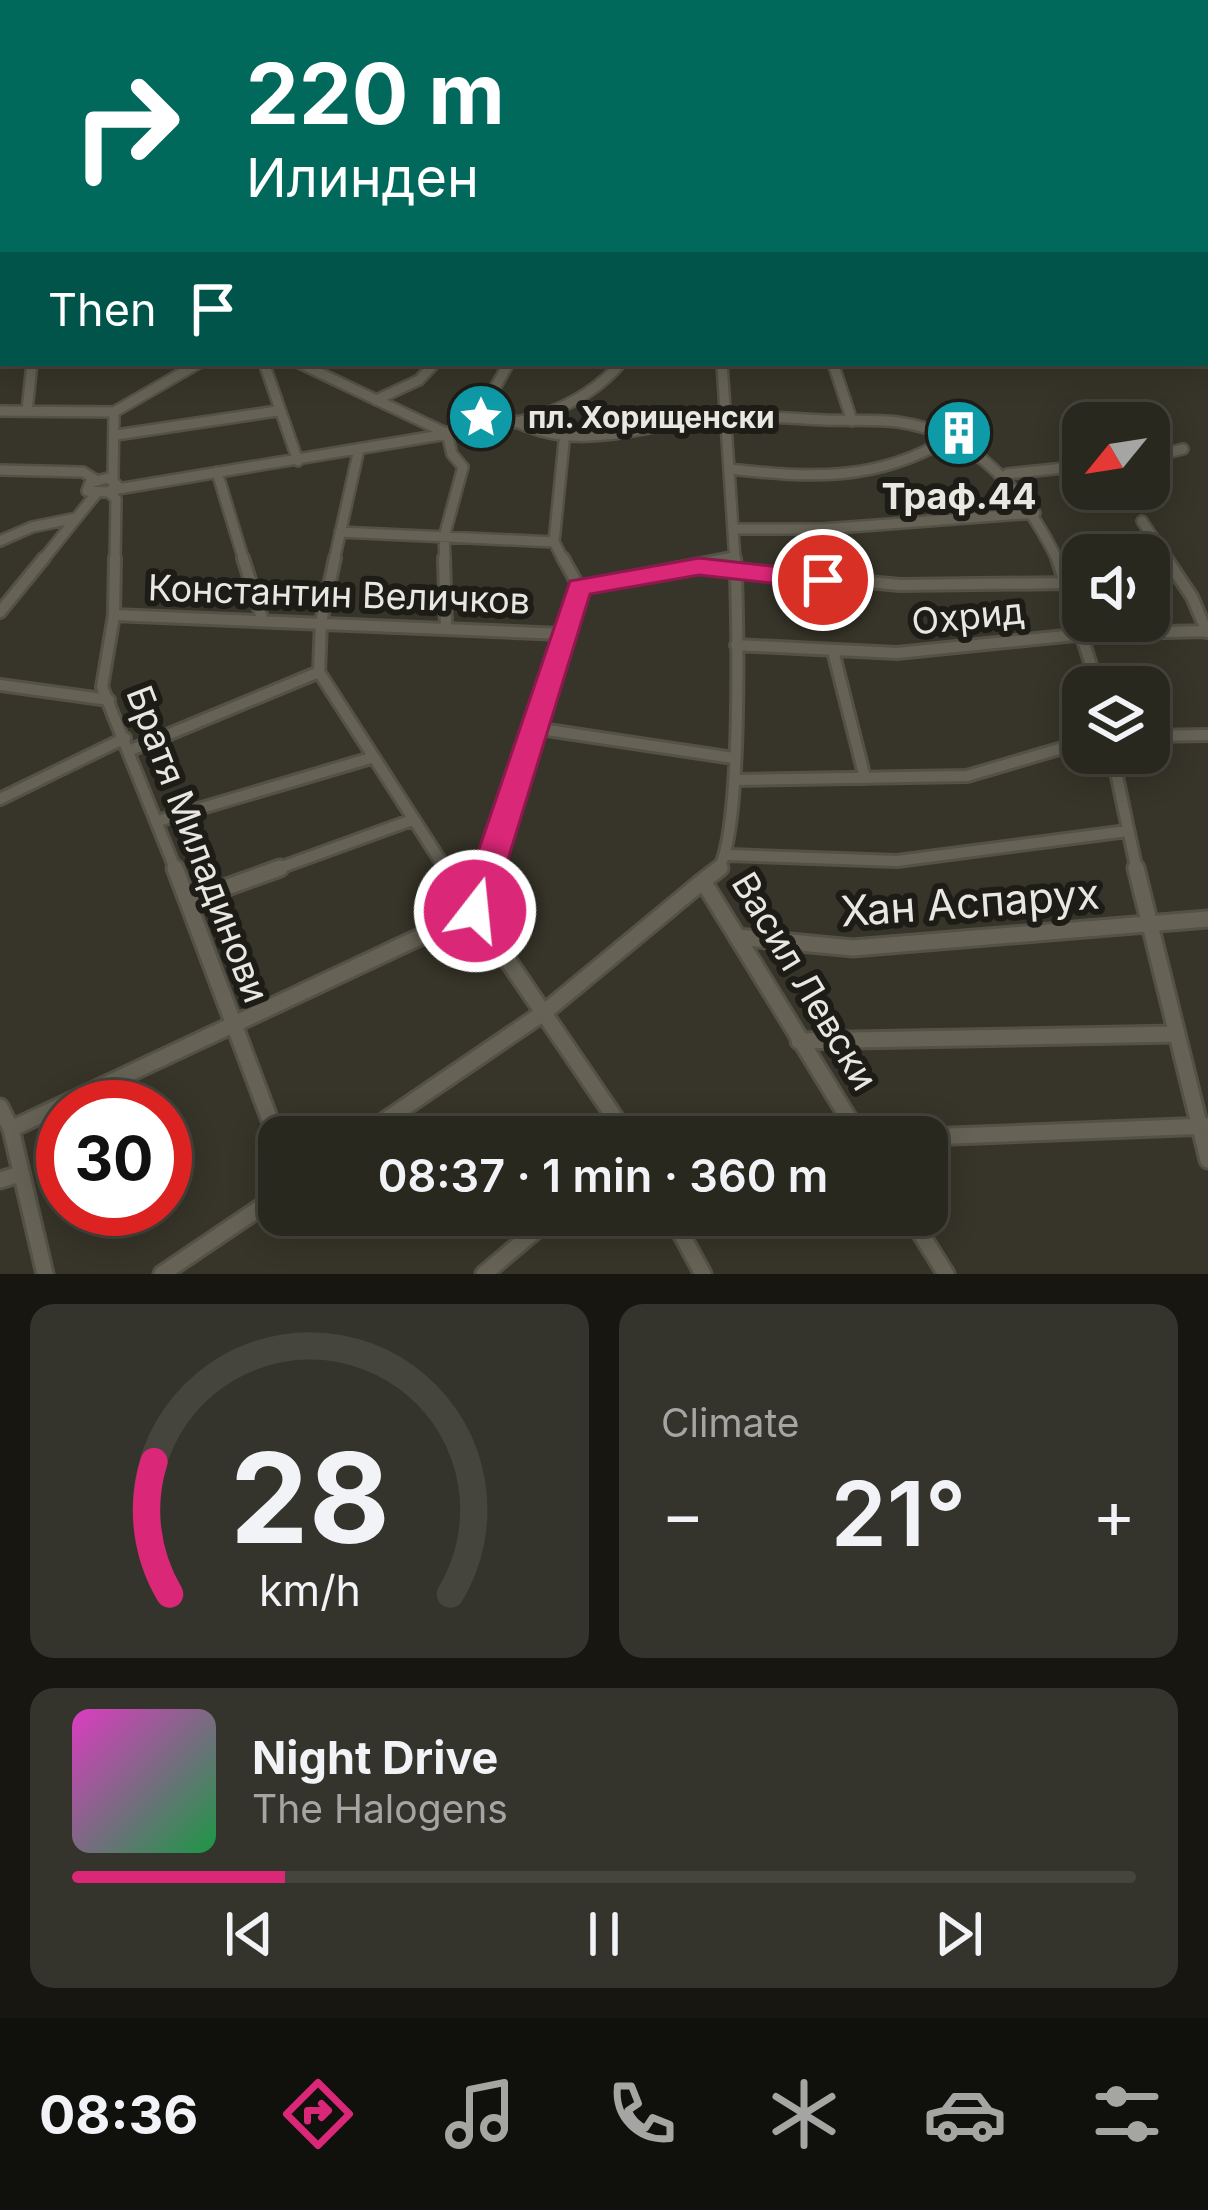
<!DOCTYPE html>
<meta charset="utf-8">
<style>
:root{--surface:#29281f;--page:#35342c;--text:#f1f3f6;--muted:#a5a6a4;--line:#45443d;--accent:#db2777}
body{margin:0;font-family:Inter,sans-serif;background:var(--page);color:var(--text);height:100vh;display:flex;flex-direction:column;font-size:45px;white-space:nowrap}
*{box-sizing:border-box;margin:0}
p{font-size:39px;color:var(--muted)}
.icon{flex:none;width:66px;height:66px;fill:none;stroke:currentColor;stroke-width:2;stroke-linecap:round;stroke-linejoin:round}
.map{position:relative;height:1274px;overflow:hidden}
.panel{display:flex;flex-direction:column;gap:30px;padding:30px;background:#171611;flex:1}
.panel>*{flex:none}
.hud{position:absolute;left:0px;top:0px;width:1209px;height:366px;box-shadow:0 6px 30px #0003,0 0 0 3px var(--line);background:#00695c;color:#fff;overflow:hidden}
.needle{width:78px;rotate:240deg}
.controls{position:absolute;left:1062px;top:402px;display:grid;gap:24px}
.controls a{display:grid;place-items:center;width:108px;height:108px;border-radius:24px;background:var(--surface);box-shadow:0 6px 30px #0003,0 0 0 3px var(--line);font-size:60px}
.speed{position:absolute;left:36px;top:1080px;display:flex;gap:24px;font-size:60px;font-weight:700;text-align:center}
.speed>*{display:grid;place-content:center;width:156px;height:156px;border-radius:50%;background:var(--surface);box-shadow:0 6px 30px #0003,0 0 0 3px var(--line);line-height:1}
.speed .limit{border:18px solid #d22;background:#fff;color:#111}
.pin{position:absolute;display:grid;place-items:center;width:102px;height:102px;color:#fff;margin:-51px;border:6px solid #fff;border-radius:50%;box-shadow:0 3px 12px #0007}
.me{position:absolute;width:132px;margin:-66px;rotate:16deg;stroke-linejoin:round;filter:drop-shadow(0 0 9px #0008)}
.turn{display:flex;align-items:center;gap:42px;height:252px;padding:0 48px;font-size:54px}
.turn .icon{width:156px;height:156px;stroke-width:2.5}
.turn b{display:block;font-size:84px;line-height:102px}
.then{display:flex;align-items:center;height:114px;padding:0 48px;background:#0003;gap:24px;font-size:45px}
.big{font-size:90px;font-weight:600;line-height:1.1}
.panel .widget{flex:1;display:flex;flex-direction:column;justify-content:center;gap:18px;min-width:0;padding:0 42px;border-radius:24px;background:var(--page)}
.panel .dial{align-items:center;gap:0}
.dial svg{height:312px;overflow:visible;fill:none;stroke:var(--line);stroke-width:7;stroke-linecap:round;text-anchor:middle}
.dial text{fill:var(--text);stroke:none}
.song{display:flex;align-items:center;gap:36px}
.cover{width:144px;height:144px;border-radius:18px;background:linear-gradient(135deg,hsl(310 70% 55%),hsl(140 70% 35%))}
.played{height:12px;border-radius:6px;background:linear-gradient(90deg,var(--accent) 20%,var(--line) 20%)}
.keys{display:flex;justify-content:space-around;direction:ltr}
.heat{display:flex;justify-content:space-between;align-items:center;font-size:66px;direction:ltr}
.panel .tiles{flex:1;display:grid;gap:30px;grid-template-columns:1fr 1fr}
.widget:last-child{grid-column:span 2}
.trip{position:absolute;left:258px;top:1116px;width:690px;height:120px;border-radius:24px;background:var(--surface);box-shadow:0 6px 30px #0003,0 0 0 3px var(--line);font-weight:600;line-height:120px;text-align:center}
.menu{display:flex;height:192px;justify-content:space-around;align-items:center;background:#10100c;color:var(--muted)}
.menu .icon{width:84px;height:84px}
.menu .active{color:var(--accent)}
.menu b{font-size:54px;color:var(--text)}
.map>svg:first-child{display:block}
</style>
<div class="map">
<svg width="1208" height="1274" viewBox="0 0 1208 1274">
<rect width="100%" height="100%" fill="#373529"/>
<g fill="none" stroke-linecap="round" stroke-linejoin="round">
<defs>
<path id="minor-far3" d="M773,0l77,2
M128,1l412,2
M35,2h91"/>
<path id="minor-far2" d="M264,363l34,98
M299,363l145,69
M722,363l13,198
M833,363l19,58
M376,400l43,-20 16,-17
M484,404c77,52 128,29 211,16 43,-7 86,-2 129,0 25,1 50,-1 74,2 79,11 127,72 160,139
M0,411l114,1 -1,67
M27,411l5,-48
M114,412l85,-49
M451,434c64,-9 126,-20 170,-71
M116,435l161,-24
M564,442l-10,100 10,19
M1149,457l34,-8
M730,469c80,9 147,13 218,-30
M0,470l83,2 13,8
M217,472l27,89
M1007,474l76,-8
M108,478l9,7 -8,7 -22,-1 3,-8z
M112,490l335,-56 41,-34 21,-37
M109,492l7,7 -1,62
M1142,521l26,40
M735,529h88l212,-16
M340,532l214,10
M0,541l32,-14 44,-9
M42,561l53,-66
M334,561l25,-112
M445,561l-1,-24 19,-70 -11,-13 -5,-20
M716,561l19,-4"/>
<path id="minor-far1" d="M115,558l-1,57 -12,72 74,184
M243,558l20,63
M335,558l-14,64 -2,50 128,199
M444,558l2,69
M1057,558l41,129
M1166,558l26,39 15,35
M699,566l201,19 170,-2
M579,587l152,-29
M0,612l44,-54
M114,615l448,19
M736,645l161,8 188,-19 122,-3
M833,651l32,127
M0,685l109,15
M534,728l199,30
M1149,736l59,-1
M131,750l188,-78
M1112,753l25,118
M735,780l232,-4 116,-34
M0,799l125,-61
M158,821l213,-63
M728,855l169,6 230,-30
M271,871l141,-51
M488,871l91,-284 -16,-29
M716,871c27,-20 22,-269 19,-313"/>
<path id="minor" d="M175,868l104,276
M445,868l183,269
M720,868l-17,13 157,256
M1136,868l72,292
M188,901l92,-33
M737,937l116,11 355,-29
M799,1041l378,-7
M0,1107l11,22 34,145
M11,1129l464,-218 14,-43
M361,1137l185,-126 157,-130
M927,1137l281,-11
M0,1180l20,-6
M671,1215l32,59
M909,1215l37,59
M162,1274l117,-79
M484,1274l70,-59"/>
<path id="tertiary" d="M125,3l4,-3"/>
<path id="primary" d="M33,0h7l-2,3h-7z
M3,22v5l-3,1v-5z"/>
</defs>
<use href="#minor-far3" stroke="#545147" stroke-width="8"/>
<use href="#minor-far2" stroke="#545147" stroke-width="14"/>
<use href="#minor-far1" stroke="#545147" stroke-width="16"/>
<use href="#minor" stroke="#545147" stroke-width="21"/>
<use href="#tertiary" stroke="#545147" stroke-width="9"/>
<use href="#primary" stroke="#545147" stroke-width="6"/>
<use href="#minor-far3" stroke="#666356" stroke-width="4.5"/>
<use href="#minor-far2" stroke="#666356" stroke-width="9"/>
<use href="#minor-far1" stroke="#666356" stroke-width="10"/>
<use href="#minor" stroke="#666356" stroke-width="15"/>
<use href="#tertiary" stroke="#666356" stroke-width="6"/>
<use href="#primary" fill="#8f733c" fill-rule="evenodd"/>
</g>
<path fill="#db2777" stroke="#8e194d" stroke-width="3" d="M699,558l124,14 13,8 -13,9 -124,-14 -109,19 -98,317 -5,11 -12,4 -12,-4 -5,-11 112,-330z"/>
<defs>
<symbol id="sight-disc" viewBox="-11 -11 22 22"><circle r="9.5" fill="#0f9aa8" stroke="#1d1c17"/><path d="M0-6L1.8-2.2L6-1.7L2.9 1.2L3.7 5.4L0 3.3L-3.7 5.4L-2.9 1.2L-6-1.7L-1.8-2.2Z" fill="#fff"/></symbol>
<symbol id="building-disc" viewBox="-11 -11 22 22"><circle r="9.5" fill="#0f9aa8" stroke="#1d1c17"/><path d="M-4-6H4V6H1V3H-1V6H-4ZM-2.5-4.3h1.7v1.8h-1.7ZM.8-4.3h1.7v1.8H.8ZM-2.5-1h1.7V.8h-1.7ZM.8-1h1.7V.8H.8Z" fill="#fff"/></symbol>
</defs>
<g fill-rule="evenodd">
<use href="#sight-disc" x="443" y="379" width="76" height="76"/>
<use href="#building-disc" x="921" y="395" width="76" height="76"/>
</g>
<g text-anchor="middle" dominant-baseline="central" stroke-width="12" stroke-linejoin="round" paint-order="stroke">
<g font-size="30" font-weight="bold" fill="#e9e8e0" stroke="#1d1c17" text-anchor="start">
<text x="528" y="417">пл. Хорищенски</text>
</g>
<g font-size="36" font-weight="bold" fill="#e9e8e0" stroke="#1d1c17">
<text x="959" y="496">Траф.44</text>
</g>
<g font-size="36" fill="#e9e8e0" stroke="#1d1c17">
<text transform="translate(339 594) rotate(2)">Константин Величков</text>
<text transform="translate(968 616) rotate(-6)">Охрид</text>
<text transform="translate(198 844) rotate(69)">Братя Миладинови</text>
<text transform="translate(805 981) rotate(59)">Васил Левски</text>
</g>
<g font-size="42" fill="#e9e8e0" stroke="#1d1c17">
<text transform="translate(970 902) rotate(-4)">Хан Аспарух</text>
</g>
</g>
</svg>
<div class="controls">
<a><svg class="needle" viewBox="-14 -14 28 28"><path d="M0-13l5 13h-10z" fill="#e53935"/><path d="M0 13l5-13h-10z" fill="#a5a6a4"/></svg></a>
<a><svg class="icon" aria-label="sound" viewBox="0 0 24 24"><path d="M4 9h4l5-4v14l-5-4H4zM17 9q2 3 0 6"/></svg></a>
<a><svg class="icon" aria-label="layers" viewBox="0 0 24 24"><path d="M12 4l9 5-9 5-9-5zM3 14l9 5 9-5"/></svg></a>
</div>
<div class="speed"><div class="limit">30</div></div>
<div class="pin" style="left:823px;top:580px;background:#d93025"><svg class="icon" aria-label="arrive" viewBox="0 0 24 24"><path d="M6 21V4h12l-3 4 3 4H6"/></svg></div>
<svg class="me" style="left:475px;top:911px" viewBox="-20 -20 40 40"><circle r="17" fill="#db2777" stroke="#fff" stroke-width="3"/><path d="M0-11L8 9 0 5-8 9z" fill="#fff"/></svg>
<div class="trip">08:37 · 1 min · 360 m</div>
<div class="hud">
<div class="turn"><svg class="icon" aria-label="right" viewBox="0 0 24 24"><path d="M7 20v-9h11M14 6l5 5-5 5"/></svg><div><b>220 m</b>Илинден</div></div>
<div class="then">Then<svg class="icon" aria-label="arrive" viewBox="0 0 24 24"><path d="M6 21V4h12l-3 4 3 4H6"/></svg></div>
</div>
</div>
<section class="panel">
<div class="tiles">
<div class="widget dial"><svg viewBox="0 0 100 80">
<path d="M14 69A42 42 0 1 1 86 69"/>
<path d="M14 69A42 42 0 0 1 10 35" stroke="#db2777"/>
<text x="50" y="56" font-size="32" font-weight="700">28</text>
<text x="50" y="72" font-size="11">km/h</text>
</svg></div>
<div class="widget"><p>Climate</p>
<div class="heat"><a>−</a><b class="big">21°</b><a>+</a></div>
</div>
<div class="widget">
<div class="song"><i class="cover"></i><div><b>Night Drive</b><p>The Halogens</p></div></div>
<div class="played"></div>
<div class="keys"><svg class="icon" aria-label="previous" viewBox="0 0 24 24"><path d="M18 5L8 12l10 7zM5 5v14"/></svg><svg class="icon" aria-label="pause" viewBox="0 0 24 24"><path d="M8 5v14M16 5v14"/></svg><svg class="icon" aria-label="next" viewBox="0 0 24 24"><path d="M6 5l10 7-10 7zM19 5v14"/></svg></div>
</div>
</div>
</section>
<nav class="menu">
<b>08:36</b>
<svg class="icon active" aria-label="directions" viewBox="0 0 24 24"><path d="M12 3l9 9-9 9-9-9zM9 14v-3h6M13 9l2 2-2 2"/></svg>
<svg class="icon" aria-label="music" viewBox="0 0 24 24"><path d="M9 18V5l10-2v13"/><circle cx="6" cy="18" r="3"/><circle cx="16" cy="16" r="3"/></svg>
<svg class="icon" aria-label="phone" viewBox="0 0 24 24"><path d="M5 4h4l2 5-3 2q2 4 5 5l2-3 5 2v4C11 20 4 13 5 4z"/></svg>
<svg class="icon" aria-label="climate" viewBox="0 0 24 24"><path d="M12 3v18M4 7l16 10M4 17L20 7"/></svg>
<svg class="icon" aria-label="car" viewBox="0 0 24 24"><path d="M5 17H2v-5l4-1 3-4h7l3 4 3 1v5h-3M9 17h6M6 11h13"/><circle cx="7" cy="17" r="2"/><circle cx="17" cy="17" r="2"/></svg>
<svg class="icon" aria-label="filters" viewBox="0 0 24 24"><path d="M4 7h16M4 17h16"/><circle cx="9" cy="7" r="2"/><circle cx="15" cy="17" r="2"/></svg>
</nav>
